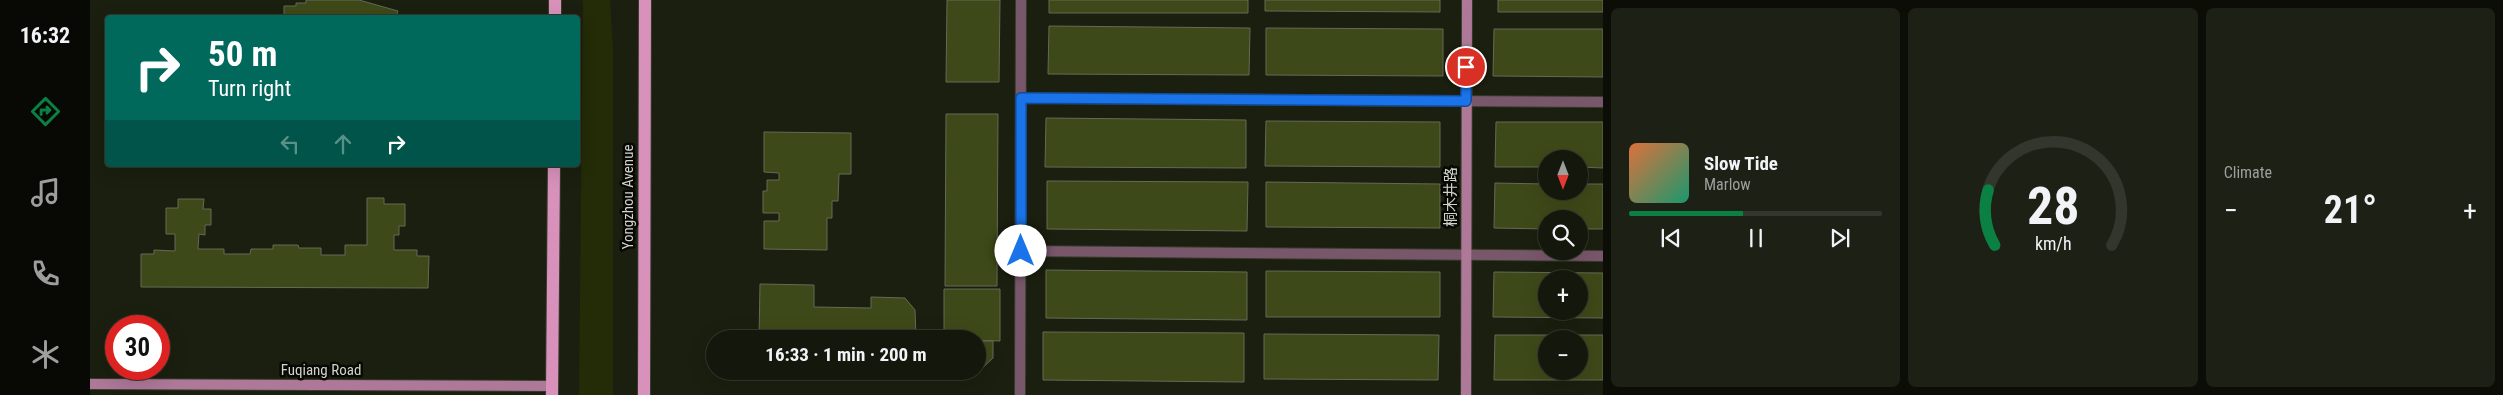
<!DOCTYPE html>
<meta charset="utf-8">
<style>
:root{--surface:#14170b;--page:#1d2014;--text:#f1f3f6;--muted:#9d9f9d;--line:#33362c;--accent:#0b8043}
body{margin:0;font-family:"Roboto Condensed","Noto Sans SC",sans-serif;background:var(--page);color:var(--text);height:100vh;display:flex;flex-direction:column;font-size:19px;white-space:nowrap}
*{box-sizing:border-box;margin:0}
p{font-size:16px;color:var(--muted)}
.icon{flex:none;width:28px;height:28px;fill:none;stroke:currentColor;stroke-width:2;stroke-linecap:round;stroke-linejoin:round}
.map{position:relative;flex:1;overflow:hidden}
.side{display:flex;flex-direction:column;gap:8px;padding:8px;background:#0b0d06;width:900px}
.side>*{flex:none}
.hud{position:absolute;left:15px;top:15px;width:475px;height:152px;border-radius:5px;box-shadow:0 5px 20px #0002,0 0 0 1px var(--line);background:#00695c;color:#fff;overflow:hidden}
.needle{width:32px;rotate:180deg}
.tools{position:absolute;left:1448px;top:150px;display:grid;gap:10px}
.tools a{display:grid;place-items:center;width:50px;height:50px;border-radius:50%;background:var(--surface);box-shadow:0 5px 20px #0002,0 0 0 1px var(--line);font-size:25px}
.speed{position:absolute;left:15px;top:315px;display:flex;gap:10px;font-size:25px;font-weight:700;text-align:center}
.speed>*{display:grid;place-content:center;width:65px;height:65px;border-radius:50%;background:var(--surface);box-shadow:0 5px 20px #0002,0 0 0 1px var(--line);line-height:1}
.speed .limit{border:8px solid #d22;background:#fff;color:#111}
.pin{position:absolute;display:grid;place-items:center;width:42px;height:42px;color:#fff;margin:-21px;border:2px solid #fff;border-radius:50%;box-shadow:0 1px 5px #0007}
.me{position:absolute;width:55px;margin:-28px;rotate:0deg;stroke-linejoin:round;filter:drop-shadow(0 0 4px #0008)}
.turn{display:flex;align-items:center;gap:18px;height:105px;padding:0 20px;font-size:22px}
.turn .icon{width:65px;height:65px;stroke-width:2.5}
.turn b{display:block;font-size:35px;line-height:42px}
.lanes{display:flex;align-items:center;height:48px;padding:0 20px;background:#0003;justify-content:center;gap:25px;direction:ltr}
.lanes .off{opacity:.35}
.big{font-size:38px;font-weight:700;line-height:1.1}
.side .widget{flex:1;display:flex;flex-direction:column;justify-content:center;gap:8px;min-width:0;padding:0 18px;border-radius:8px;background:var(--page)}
.side .dial{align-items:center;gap:0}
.dial svg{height:130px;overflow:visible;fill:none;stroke:var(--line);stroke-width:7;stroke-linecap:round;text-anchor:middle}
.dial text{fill:var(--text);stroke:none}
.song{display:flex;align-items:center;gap:15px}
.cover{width:60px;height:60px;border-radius:8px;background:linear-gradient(135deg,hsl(20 70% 55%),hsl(160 70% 35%))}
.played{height:5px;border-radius:2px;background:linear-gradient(90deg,var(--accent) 45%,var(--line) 45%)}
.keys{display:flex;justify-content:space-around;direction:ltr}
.heat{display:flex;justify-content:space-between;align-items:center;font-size:28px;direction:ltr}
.side .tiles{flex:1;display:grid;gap:8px;grid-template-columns:repeat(3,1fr)}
.trip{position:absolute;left:616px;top:330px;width:280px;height:50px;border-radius:25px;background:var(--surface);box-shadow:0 5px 20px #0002,0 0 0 1px var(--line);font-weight:700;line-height:50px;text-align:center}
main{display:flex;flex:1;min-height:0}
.tabs{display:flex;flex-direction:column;width:90px;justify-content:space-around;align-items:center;background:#080904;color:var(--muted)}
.tabs .icon{width:35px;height:35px}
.tabs .active{color:var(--accent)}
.tabs b{font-size:22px;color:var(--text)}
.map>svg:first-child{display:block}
</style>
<main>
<nav class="tabs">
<b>16:32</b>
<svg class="icon active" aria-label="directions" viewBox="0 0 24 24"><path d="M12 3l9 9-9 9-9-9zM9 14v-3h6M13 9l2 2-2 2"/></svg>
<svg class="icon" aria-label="music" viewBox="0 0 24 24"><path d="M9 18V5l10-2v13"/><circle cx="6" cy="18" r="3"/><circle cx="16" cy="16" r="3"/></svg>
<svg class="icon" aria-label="phone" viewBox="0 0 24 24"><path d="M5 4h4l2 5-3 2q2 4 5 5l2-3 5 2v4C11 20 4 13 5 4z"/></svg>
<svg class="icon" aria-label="climate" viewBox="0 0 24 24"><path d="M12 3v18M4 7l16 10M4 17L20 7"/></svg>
</nav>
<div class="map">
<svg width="1513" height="395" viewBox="0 0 1513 395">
<rect width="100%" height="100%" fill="#1b1f0f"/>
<path fill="#232b07" d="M493,0h27l3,49v346h-34z"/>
<path fill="#3e4919" stroke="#646a57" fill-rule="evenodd" d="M216,0h53l39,11 -2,7h-112v-12h12v-3h10z
M857,0h53l-1,82h-53z
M959,0h199v13h-199z
M1175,0h175v12l-175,-1z
M1408,0h105v12h-105z
M959,26l201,2 -1,47 -201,-1z
M1176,28l177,1v47l-177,-1z
M1404,29h109v48l-110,-1z
M856,114h52l-1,172h-52z
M956,118l200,2v48l-201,-1z
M1176,121l174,1v45l-175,-1z
M1406,122h107v46l-24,-1v-8h-33v8h-51z
M674,132l87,1v41h-12l-1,27h-6v17h-5v32l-63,-1v-28h15v-8h-16v-22h4v-11h12v-7l-15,-1z
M957,181l201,1 -1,49 -200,-2z
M1176,182l174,2v44l-174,-1z
M1405,183l51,1v7h33v-7h24v45h-24v-10h-33v10l-52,-1z
M277,198h17v6h21v22h-6v9h-5v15h23v6h12l-1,32 -287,-1v-33h13v-4l21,1v-17h-9v-26h12v-9h26l-1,10h8v16h-6v10l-6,-1 -1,15h26v5h26l1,-5h22v-4h25l1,3h22v7h24v-10h22z
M956,270l201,2v48l-201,-2z
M1176,271l174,1v45h-174z
M1404,272l109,1v45l-110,-1zM1456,279h33v32h-33z
M670,284l54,1v22l57,1v-11l34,1 10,12 1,29h-157z
M854,289h56v52l-56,-2z
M953,332l201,1v49l-201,-2z
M1174,334l175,1 -1,45 -174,-1z
M1405,335h108v45h-109zM1456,339h33v32h-33z
M888,341h15v17l-17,16h-23v-3h25z"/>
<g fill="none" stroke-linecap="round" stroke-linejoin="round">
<defs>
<path id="street" d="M931,98l582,4
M931,251l582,5
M930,395l1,-395"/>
<path id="secondary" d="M0,384l462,2
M1376,395l1,-395"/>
<path id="primary" d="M465,18v-18
M462,395l2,-230
M554,395l1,-395"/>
</defs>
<use href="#street" stroke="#383c2d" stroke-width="12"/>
<use href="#secondary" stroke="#383c2d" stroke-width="12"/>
<use href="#primary" stroke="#383c2d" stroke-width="14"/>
<use href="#street" stroke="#79576b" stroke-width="10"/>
<use href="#secondary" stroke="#ae7898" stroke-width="10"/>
<use href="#primary" stroke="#d891bb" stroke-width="12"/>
</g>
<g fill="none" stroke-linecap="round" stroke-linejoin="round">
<defs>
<path id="route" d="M931,251v-153l445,3v-34"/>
</defs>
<use href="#route" stroke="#114b97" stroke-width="12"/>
<use href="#route" stroke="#1a73e8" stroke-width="9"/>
</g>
<g text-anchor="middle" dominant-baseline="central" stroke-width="5" stroke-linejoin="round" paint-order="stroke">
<g font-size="15" fill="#d1d4ca" stroke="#070803">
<text transform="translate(538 197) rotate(-90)">Yongzhou Avenue</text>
<text transform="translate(1361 197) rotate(-90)">桐木井路</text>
<text x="231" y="370">Fuqiang Road</text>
</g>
</g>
</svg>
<div class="tools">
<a><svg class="needle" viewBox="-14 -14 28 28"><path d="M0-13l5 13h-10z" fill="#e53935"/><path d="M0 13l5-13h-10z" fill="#9d9f9d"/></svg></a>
<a><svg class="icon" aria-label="search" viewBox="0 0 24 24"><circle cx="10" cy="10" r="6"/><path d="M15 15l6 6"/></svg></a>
<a>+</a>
<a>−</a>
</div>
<div class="speed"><div class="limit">30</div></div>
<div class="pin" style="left:1376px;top:67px;background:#d93025"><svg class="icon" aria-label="arrive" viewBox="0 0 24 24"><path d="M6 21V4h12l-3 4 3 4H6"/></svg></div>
<svg class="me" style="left:931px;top:251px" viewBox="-20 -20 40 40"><circle r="19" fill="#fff"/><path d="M0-13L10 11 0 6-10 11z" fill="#1a73e8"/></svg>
<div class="trip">16:33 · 1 min · 200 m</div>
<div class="hud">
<div class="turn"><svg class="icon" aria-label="right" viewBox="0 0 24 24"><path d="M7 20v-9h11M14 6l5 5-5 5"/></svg><div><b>50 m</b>Turn right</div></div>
<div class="lanes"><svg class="icon off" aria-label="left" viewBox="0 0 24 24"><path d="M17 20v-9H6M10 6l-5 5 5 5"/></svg><svg class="icon off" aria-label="ahead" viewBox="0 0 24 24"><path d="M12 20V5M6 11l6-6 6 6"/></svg><svg class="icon" aria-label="right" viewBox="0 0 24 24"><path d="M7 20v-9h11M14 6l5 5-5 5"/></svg></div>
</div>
</div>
<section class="side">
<div class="tiles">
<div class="widget">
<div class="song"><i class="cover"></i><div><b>Slow Tide</b><p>Marlow</p></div></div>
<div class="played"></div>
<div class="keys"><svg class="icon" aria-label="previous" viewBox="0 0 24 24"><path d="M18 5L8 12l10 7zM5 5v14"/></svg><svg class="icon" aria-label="pause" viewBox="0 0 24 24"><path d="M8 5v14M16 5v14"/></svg><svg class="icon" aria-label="next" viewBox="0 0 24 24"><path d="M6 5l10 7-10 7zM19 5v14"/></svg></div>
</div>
<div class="widget dial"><svg viewBox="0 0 100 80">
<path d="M14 69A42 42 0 1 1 86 69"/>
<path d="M14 69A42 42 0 0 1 10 35" stroke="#0b8043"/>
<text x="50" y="56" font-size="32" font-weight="700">28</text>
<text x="50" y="72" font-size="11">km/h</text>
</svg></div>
<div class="widget"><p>Climate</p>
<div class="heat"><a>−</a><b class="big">21°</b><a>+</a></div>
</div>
</div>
</section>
</main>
